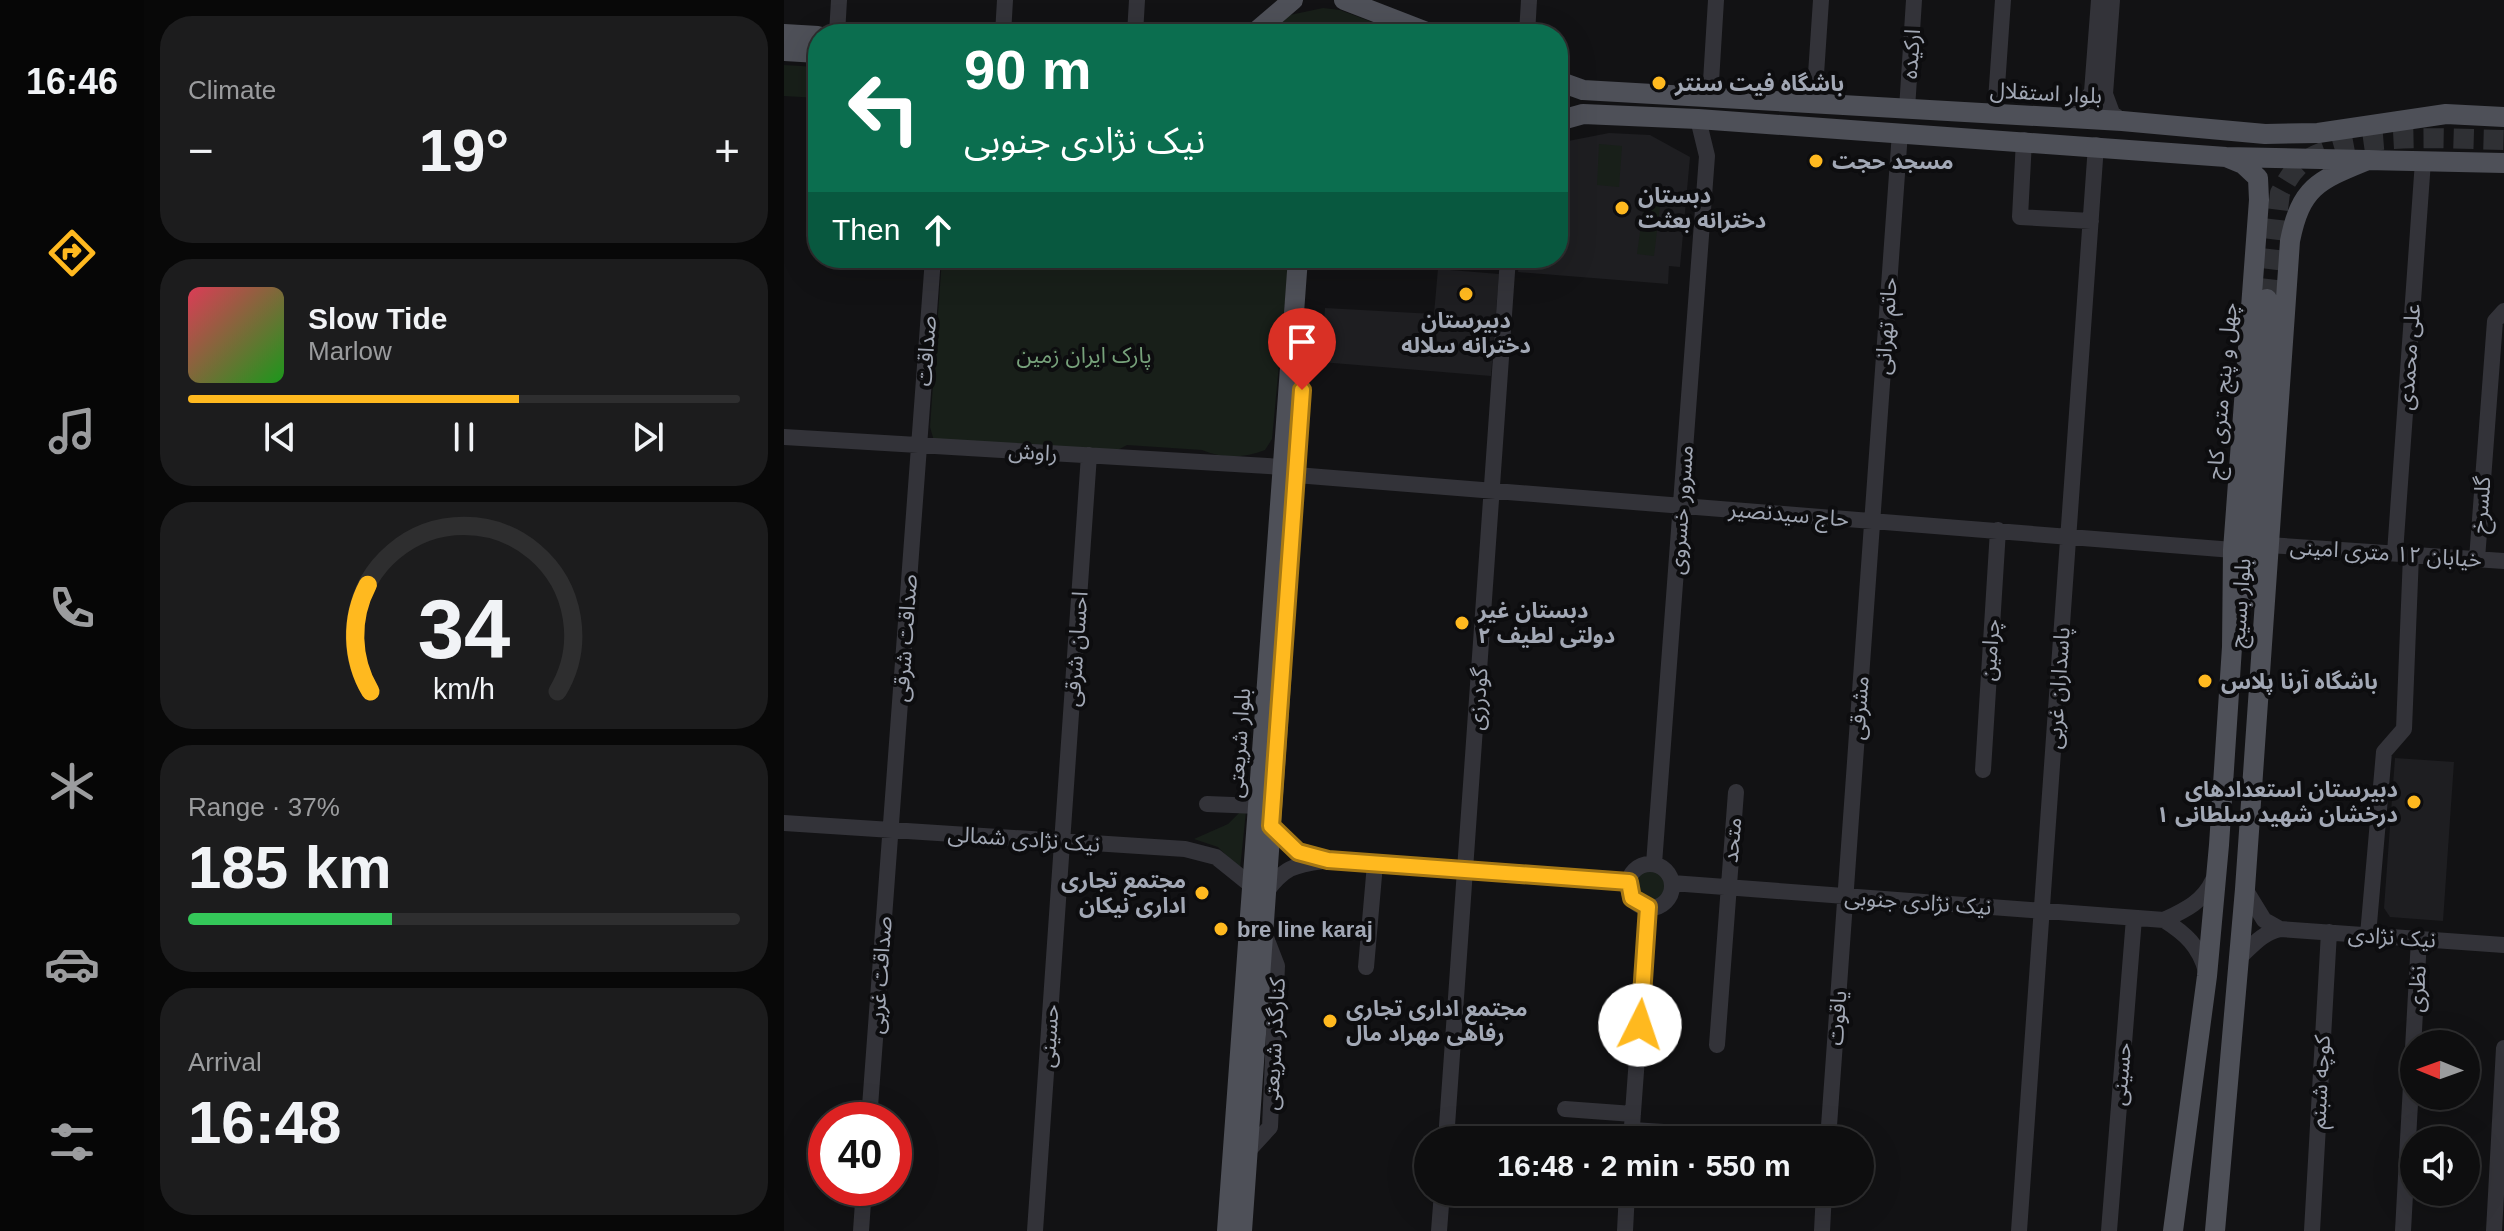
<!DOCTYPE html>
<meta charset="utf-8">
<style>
:root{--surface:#0e0e0f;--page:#1c1c1d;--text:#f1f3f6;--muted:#9b9c9e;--line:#2e2e2f;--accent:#ffb91f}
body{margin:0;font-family:Helvetica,"Noto Sans Arabic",sans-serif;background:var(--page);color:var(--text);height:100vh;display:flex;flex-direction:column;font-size:30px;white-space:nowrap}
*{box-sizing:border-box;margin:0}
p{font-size:26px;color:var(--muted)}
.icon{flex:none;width:44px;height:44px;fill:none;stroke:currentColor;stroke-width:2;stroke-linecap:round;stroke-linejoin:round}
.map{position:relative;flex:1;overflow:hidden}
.sheet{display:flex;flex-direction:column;gap:16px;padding:16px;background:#080808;width:640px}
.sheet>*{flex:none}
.banner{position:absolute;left:24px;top:24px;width:760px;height:244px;border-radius:32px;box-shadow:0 8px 32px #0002,0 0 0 2px var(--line);background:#0b6e4f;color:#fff;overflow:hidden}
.needle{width:52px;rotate:271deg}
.fabs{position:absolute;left:1616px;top:1030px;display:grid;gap:16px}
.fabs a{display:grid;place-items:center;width:80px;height:80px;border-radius:50%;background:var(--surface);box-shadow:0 8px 32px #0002,0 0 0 2px var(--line);font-size:40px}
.speed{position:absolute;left:24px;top:1102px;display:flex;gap:16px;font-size:40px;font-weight:700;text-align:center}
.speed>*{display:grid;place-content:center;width:104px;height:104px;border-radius:50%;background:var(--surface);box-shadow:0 8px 32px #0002,0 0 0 2px var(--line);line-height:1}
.speed .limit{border:12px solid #d22;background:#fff;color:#111}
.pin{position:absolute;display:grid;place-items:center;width:68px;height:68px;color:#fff;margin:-82px -34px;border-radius:50% 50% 50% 0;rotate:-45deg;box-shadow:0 0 8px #0007}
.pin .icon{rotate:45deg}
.me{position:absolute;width:88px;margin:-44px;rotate:4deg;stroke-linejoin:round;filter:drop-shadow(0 0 6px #0008)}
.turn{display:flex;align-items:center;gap:28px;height:168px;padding:0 24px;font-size:36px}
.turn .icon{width:104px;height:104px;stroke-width:2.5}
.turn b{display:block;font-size:56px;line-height:68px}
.then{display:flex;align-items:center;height:76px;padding:0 24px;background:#0003;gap:16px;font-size:30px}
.big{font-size:60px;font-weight:700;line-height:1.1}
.sheet .card{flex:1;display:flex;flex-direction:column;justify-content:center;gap:12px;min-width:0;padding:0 28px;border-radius:32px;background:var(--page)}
.sheet .dial{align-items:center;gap:0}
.dial svg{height:208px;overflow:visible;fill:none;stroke:var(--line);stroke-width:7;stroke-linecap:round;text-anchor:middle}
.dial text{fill:var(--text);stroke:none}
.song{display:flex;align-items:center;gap:24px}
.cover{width:96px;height:96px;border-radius:12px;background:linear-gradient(135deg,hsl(350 70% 55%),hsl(120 70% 35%))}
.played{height:8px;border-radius:4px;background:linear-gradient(90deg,var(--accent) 60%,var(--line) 60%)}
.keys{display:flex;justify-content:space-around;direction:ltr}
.heat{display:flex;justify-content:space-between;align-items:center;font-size:44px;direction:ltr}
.charge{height:12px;border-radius:6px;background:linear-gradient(90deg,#34c759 37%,var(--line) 0)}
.trip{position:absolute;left:630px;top:1126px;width:460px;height:80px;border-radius:40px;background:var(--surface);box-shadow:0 8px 32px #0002,0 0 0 2px var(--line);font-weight:700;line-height:80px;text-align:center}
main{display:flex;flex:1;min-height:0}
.dock{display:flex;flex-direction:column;width:144px;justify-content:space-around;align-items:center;background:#060606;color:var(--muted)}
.dock .icon{width:56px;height:56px}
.dock .current{color:var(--accent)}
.dock b{font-size:36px;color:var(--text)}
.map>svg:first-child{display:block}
</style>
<main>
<nav class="dock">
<b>16:46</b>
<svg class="icon current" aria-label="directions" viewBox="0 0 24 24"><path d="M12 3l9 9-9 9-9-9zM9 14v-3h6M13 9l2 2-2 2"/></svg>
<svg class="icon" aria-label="music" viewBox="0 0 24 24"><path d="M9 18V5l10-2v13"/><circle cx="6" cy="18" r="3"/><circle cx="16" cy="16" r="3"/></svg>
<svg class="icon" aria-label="phone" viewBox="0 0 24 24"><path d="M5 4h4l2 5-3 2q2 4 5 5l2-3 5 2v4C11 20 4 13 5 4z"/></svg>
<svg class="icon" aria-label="climate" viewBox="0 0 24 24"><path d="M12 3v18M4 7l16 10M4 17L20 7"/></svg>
<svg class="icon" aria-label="car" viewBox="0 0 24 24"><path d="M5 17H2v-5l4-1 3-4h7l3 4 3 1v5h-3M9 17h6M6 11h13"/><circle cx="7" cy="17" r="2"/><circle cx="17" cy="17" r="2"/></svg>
<svg class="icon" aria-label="filters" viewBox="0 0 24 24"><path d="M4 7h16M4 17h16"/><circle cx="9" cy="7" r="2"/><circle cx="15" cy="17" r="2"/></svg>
</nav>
<section class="sheet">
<div class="card"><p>Climate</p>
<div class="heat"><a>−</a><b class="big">19°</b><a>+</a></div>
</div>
<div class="card">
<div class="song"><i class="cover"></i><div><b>Slow Tide</b><p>Marlow</p></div></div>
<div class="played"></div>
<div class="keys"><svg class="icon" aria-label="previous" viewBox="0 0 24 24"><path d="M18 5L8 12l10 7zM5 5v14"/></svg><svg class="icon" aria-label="pause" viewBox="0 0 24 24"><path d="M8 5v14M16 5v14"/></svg><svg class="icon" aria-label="next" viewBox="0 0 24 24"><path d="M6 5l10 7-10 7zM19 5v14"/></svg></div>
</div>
<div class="card dial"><svg viewBox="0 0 100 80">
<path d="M14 69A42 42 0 1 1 86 69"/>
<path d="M14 69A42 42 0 0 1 13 28" stroke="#ffb91f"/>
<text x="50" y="56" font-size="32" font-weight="700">34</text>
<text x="50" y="72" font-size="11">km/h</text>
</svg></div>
<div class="card"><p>Range · 37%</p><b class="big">185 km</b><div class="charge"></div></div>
<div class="card"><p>Arrival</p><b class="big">16:48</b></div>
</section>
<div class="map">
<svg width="1720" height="1231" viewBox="0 0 1720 1231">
<rect width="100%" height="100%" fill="#121214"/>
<path fill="#1e1e21" d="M825,133l41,2 40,22 -10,110 -11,-1 -1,18 -150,-12 1,-14h39v-115z
M654,269l61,5 -8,102 -170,-14 4,-54 109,6z
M1611,758l59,4 -11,159 -53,-4 -6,-9z"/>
<path fill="#181f19" d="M539,8l17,2 64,24h-138l24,-19z
M0,65l34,2v31l-34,-2z
M815,144l23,2 -3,41 -22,-2z
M860,203l16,2 -6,51 -17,-2z
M158,258h347l-17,181 -7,11c-20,8 -43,9 -63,0l-75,-5 -19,10 -174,-14 -4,-14z
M458,810l4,1 -6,58 -22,-22 -24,-8 34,-15z
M846 886a20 20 0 1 1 40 0a20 20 0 1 1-40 0Z"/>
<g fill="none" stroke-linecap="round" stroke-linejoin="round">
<path stroke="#2f3034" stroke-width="20" stroke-dasharray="20 10" stroke-linecap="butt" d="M1483,299l13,-106c6,-11 12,-22 22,-30 44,-33 148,-24 202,-23"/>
<path stroke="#333339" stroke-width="16" d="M1328,0l-7,94 7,19 10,8
M53,34l2,-34
M219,34l2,-34
M351,34l2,-34
M743,34l2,-34
M926,98l6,-98
M1030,104l7,-104
M1123,109l7,-109
M1211,115l8,-115
M1278,119l16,-9 14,-18 7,-92
M1240,140l-4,77 71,4
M0,437l499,30
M512,475l937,75
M1484,545l236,16
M1611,553l28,-392
M1693,559l18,-238 9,-10
M1199,770l15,-240
M423,804l51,2
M0,823l401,26 31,8 36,29
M487,826l27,26 30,8 301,22
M870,864l53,-708 -9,-37
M844 886a22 22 0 1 1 44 0a22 22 0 1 1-44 0Z
M888,883l492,37c22,14 35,26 42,51
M1461,889l19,31 16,9 224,16
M482,892c18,-24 27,-27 57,-31
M1380,920c21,-10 39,-18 49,-40
M1584,935l16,-183 20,-23 7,-174
M1455,958c12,-11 24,-26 41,-29
M582,967l9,-103
M933,1045l19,-253
M781,1109l68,5
M85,1120l64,-862
M848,1130l79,5
M662,1140l62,-882
M847,1140l17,-233
M1044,1140l72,-1008
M464,1151l22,-24 7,-161 -12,-31
M77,1231l3,-43
M251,1231l54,-776
M655,1231l3,-39
M841,1231l2,-39
M1038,1231l2,-39
M1235,1231l77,-1086
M1325,1231l25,-313
M1528,1231l17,-299
M1619,1231l16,-292
M1710,1231l10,-183"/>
<path stroke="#4e5058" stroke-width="20" d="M560,0l88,34
M0,34l34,2
M469,34l40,-34
M0,51l34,2
M774,81l25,9 539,31 143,13 53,-1 128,-19 58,3
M774,121l25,-7 115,5 528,38 278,6
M1461,602l22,-303
M443,1231l71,-973
M458,1231l40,-563
M1389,1231l34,-255 12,-131 13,-198 1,-97 26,-350 -1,-22 -15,-14 -17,-7
M1431,1231l30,-342 45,-648c11,-55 29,-61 78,-81"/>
</g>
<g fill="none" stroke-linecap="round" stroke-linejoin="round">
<defs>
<path id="route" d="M518,390l-31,436 27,26 30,8 301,22 3,16 16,9 -8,118"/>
</defs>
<use href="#route" stroke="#a67814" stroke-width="20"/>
<use href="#route" stroke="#ffb91f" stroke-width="14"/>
</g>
<g fill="#ffb91f" stroke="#0d0d0f" stroke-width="3">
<circle cx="875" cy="83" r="8"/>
<circle cx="1032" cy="161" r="8"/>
<circle cx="838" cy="208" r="8"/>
<circle cx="682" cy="294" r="8"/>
<circle cx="678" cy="623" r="8"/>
<circle cx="1421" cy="681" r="8"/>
<circle cx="1630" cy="802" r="8"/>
<circle cx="418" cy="893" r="8"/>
<circle cx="437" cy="929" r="8"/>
<circle cx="546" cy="1021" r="8"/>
</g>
<g text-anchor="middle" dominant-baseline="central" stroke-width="8" stroke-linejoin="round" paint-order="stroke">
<g font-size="22" fill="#a2a8b5" stroke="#0d0d0f">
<text transform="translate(1127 54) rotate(-86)">ارکیده</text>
<text transform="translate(1262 93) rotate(3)">بلوار استقلال</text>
<text transform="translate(1102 326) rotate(-86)">حاتم تهرانی</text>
<text transform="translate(142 351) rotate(-86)">صداقت</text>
<text transform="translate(1625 357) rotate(-86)">علی محمدی</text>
<text transform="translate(1438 391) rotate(-85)">چهل و پنج متری کاج</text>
<text transform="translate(249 452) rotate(4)">راوش</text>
<text transform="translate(1697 505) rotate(-86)">گلسرخ</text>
<text transform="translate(897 510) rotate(-86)">مسرور خسروی</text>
<text transform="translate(1005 514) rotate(5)">حاج سیدنصیر</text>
<text transform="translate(1602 553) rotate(4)">خیابان ۱۲ متری امینی</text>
<text transform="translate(1456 603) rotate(-86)">بلوار بسیج</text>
<text transform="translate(121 638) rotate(-86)">صداقت شرقی</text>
<text transform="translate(292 649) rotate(-86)">احسان شرقی</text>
<text transform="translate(1206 650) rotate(-86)">چرامین</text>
<text transform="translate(1274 688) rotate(-86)">پاسداران غربی</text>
<text transform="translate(694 699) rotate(-86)">گودرزی</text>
<text transform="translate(1075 708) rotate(-86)">مشرقی</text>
<text transform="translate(455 743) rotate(-86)">بلوار شریعتی</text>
<text transform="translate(240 839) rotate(4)">نیک نژادی شمالی</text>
<text transform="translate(948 840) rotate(-85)">متحد</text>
<text transform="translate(1134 902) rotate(4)">نیک نژادی جنوبی</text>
<text transform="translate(1608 937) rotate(4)">نیک نژادی</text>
<text transform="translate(96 975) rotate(-86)">صداقت غربی</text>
<text transform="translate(1633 989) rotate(-87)">نظری</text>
<text transform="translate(1053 1018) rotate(-86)">یاقوت</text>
<text transform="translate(265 1036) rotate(-86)">حسینی</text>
<text transform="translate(490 1044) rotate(-87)">کنارگذر شریعتی</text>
<text transform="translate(1337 1074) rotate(-85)">حسینی</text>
<text transform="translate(1536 1082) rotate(-87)">کوچه شبنم</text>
</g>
<g font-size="22" font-weight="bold" fill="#a2a8b5" stroke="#0d0d0f" text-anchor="start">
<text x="891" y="83">باشگاه فیت سنتر</text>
<text x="1048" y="161">مسجد حجت</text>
<text x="854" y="195">دبستان<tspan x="854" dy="25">دخترانه بعثت</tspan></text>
<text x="682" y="320" text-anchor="middle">دبیرستان<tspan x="682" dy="25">دخترانه سلاله</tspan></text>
<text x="694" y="610">دبستان غیر<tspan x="694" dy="25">دولتی لطیف ۲</tspan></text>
<text x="1437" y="681">باشگاه آرنا پلاس</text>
<text x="1614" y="789" text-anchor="end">دبیرستان استعدادهای<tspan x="1614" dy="25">درخشان شهید سلطانی ۱</tspan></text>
<text x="402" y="880" text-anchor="end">مجتمع تجاری<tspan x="402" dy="25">اداری نیکان</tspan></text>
<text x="453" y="929">bre line karaj</text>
<text x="562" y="1008">مجتمع اداری تجاری<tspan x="562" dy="25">رفاهی مهراد مال</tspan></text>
</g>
<g font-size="22" fill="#77a27b" stroke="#0d0d0f">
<text x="300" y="355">پارک ایران زمین</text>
</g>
</g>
</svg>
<div class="fabs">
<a><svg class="needle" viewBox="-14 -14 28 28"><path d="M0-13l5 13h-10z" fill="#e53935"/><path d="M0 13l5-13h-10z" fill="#9b9c9e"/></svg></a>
<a><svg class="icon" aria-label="sound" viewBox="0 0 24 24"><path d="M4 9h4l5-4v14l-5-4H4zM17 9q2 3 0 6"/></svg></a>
</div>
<div class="speed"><div class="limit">40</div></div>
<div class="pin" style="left:518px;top:390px;background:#d93025"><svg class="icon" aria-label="arrive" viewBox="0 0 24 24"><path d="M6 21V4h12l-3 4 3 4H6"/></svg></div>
<svg class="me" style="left:856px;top:1025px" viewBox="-20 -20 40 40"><circle r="19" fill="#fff"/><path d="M0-13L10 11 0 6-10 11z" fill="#ffb91f"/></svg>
<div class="trip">16:48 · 2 min · 550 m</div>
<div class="banner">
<div class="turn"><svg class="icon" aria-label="left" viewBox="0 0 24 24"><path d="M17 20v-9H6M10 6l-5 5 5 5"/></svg><div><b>90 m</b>نیک نژادی جنوبی</div></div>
<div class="then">Then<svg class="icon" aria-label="ahead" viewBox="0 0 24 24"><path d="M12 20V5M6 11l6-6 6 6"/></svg></div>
</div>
</div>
</main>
